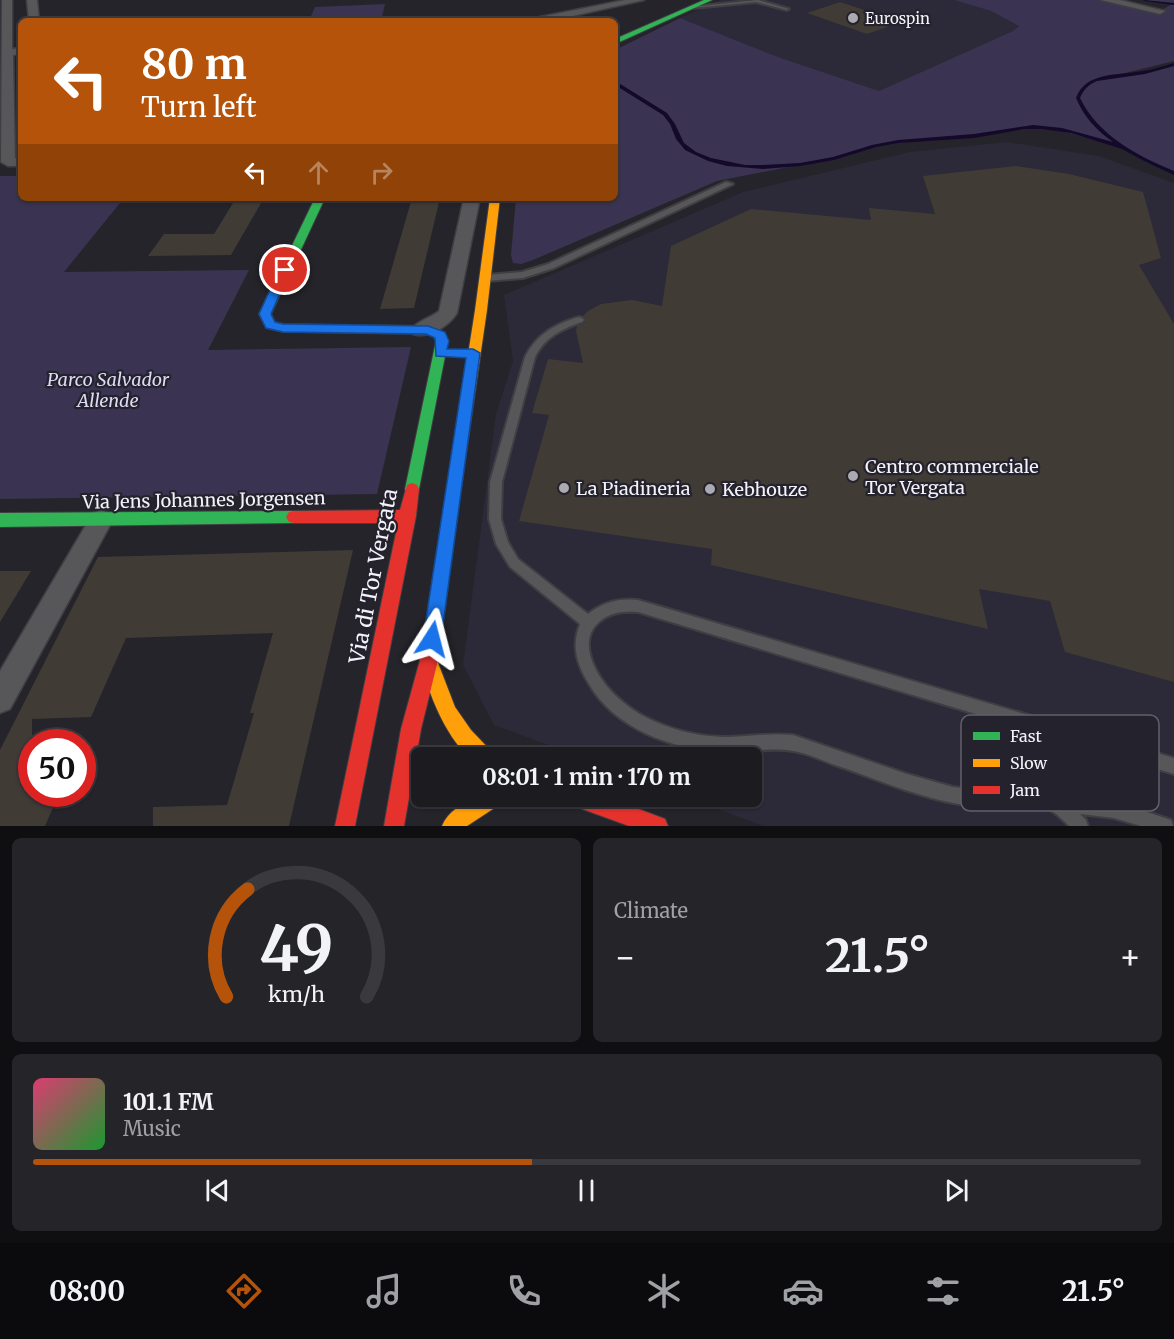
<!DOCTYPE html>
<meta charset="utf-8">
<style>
:root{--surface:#1c1b20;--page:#252429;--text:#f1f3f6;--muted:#a0a1a5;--line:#3a393e;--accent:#b45309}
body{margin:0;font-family:Merriweather,serif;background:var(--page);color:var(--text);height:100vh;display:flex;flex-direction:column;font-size:22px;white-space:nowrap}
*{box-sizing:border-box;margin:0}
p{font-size:20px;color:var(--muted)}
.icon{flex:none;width:33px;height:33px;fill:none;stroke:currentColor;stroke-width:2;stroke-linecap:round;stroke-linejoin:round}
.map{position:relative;height:826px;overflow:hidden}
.side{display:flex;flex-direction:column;gap:12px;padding:12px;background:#0f0f12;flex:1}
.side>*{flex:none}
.banner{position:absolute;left:18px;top:18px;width:600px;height:183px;border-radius:9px;box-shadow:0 2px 4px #0004,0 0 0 2px var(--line);background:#b45309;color:#fff;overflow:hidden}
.speed{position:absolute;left:18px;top:729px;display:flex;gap:12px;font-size:30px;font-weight:700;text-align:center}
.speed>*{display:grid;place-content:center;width:78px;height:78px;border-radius:50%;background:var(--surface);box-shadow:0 2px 4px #0004,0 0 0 2px var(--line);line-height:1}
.speed .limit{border:9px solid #d22;background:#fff;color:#111}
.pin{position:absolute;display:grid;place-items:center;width:51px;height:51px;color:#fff;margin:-26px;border:3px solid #fff;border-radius:50%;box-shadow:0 2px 6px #0007}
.me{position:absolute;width:66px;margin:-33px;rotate:9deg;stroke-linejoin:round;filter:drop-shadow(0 0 4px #0008)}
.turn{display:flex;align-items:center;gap:21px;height:126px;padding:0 24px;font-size:27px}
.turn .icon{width:78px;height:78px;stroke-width:2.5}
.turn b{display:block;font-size:42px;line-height:51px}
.lanes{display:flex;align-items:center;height:57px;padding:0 24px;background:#0003;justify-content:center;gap:30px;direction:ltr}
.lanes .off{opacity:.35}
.big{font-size:45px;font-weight:700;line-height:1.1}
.side .tile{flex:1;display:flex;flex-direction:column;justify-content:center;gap:9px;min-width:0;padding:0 21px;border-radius:9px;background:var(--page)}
.side .dial{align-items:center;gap:0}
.dial svg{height:156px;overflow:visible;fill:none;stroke:var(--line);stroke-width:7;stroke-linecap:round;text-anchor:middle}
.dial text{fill:var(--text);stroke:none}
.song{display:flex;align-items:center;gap:18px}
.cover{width:72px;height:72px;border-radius:9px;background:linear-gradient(135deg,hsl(340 70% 55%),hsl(130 70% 35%))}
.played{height:6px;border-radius:3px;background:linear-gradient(90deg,var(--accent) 45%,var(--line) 45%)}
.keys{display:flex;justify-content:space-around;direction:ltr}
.heat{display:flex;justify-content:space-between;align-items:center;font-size:33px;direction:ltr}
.side .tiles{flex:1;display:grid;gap:12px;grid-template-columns:1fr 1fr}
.tile:last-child{grid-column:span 2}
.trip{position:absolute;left:411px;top:747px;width:351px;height:60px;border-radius:9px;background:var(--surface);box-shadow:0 2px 4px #0004,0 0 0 2px var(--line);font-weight:700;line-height:60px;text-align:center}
.dock{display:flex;height:96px;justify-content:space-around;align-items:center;background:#0b0b0d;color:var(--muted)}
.dock .icon{width:42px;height:42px}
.dock .current{color:var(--accent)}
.dock b{font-size:27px;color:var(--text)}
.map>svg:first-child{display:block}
</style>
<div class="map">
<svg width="1174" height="826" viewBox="0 0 1174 826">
<rect width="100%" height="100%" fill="#25242a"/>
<path fill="#2c2938" d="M721,0h233l37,11 28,15 -6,5 -134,60 -101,-34 -98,-39z
M1007,142l92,14 75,27v643h-411l-78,-29 67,-1v-38l-171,-1 -87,-32 -31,-60 33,-251 17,-53 -9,-66 239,-103 167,-40z"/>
<path fill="#3a3452" d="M954,0h152l54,11 12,-7 -27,-4h29v61l-61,15 27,-2 34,-10v109l-28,-11 -24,-15 -76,-20 -168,18 -44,13 -117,23 -184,79 -12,4 -8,-1 -2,-8 5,-57h99v-148l65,-32 98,39 101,34 134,-60 6,-5 -28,-15z
M385,4l-4,17h-72l6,-14z
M0,176h21v22h103l-60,74 185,-2 -41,80 203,-3 -34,147 -377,5z"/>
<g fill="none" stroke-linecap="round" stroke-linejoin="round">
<path fill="#14092b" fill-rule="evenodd" d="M1143,0l31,3v2l-29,-4z
M1174,63v3l-29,8 -48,7c-9,4 -13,8 -17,17 18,37 57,58 94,73v4l-28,-13 -24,-13 -51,-16 -29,-4h-17l-51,9 -76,5 -22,4 -42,13 -34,6 -37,3 -36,-3 -19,-5 -23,-11 -9,-11 -6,-15 -7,-9 -48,-30v-3h2l50,31 8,11 9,19 12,9 15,6 34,7h18l37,-2 33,-6 39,-12 26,-5 76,-6 59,-9 29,3 51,14c-17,-12 -29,-25 -37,-44 10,-27 42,-22 66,-27 11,-1 21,-5 32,-8z"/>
</g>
<path fill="#413b36" d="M840,2l61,20 -34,12 -60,-21z
M1016,166l53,8 74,18 18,66 -22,7 35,59v358l-109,-30 -15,-51 -71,-12 9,40 -277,-64 1,-16 -193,-28 30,-106 -17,-2 16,-54 35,4 -7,-32 1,-5 9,-4 -3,-6 5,-5 13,-7 31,-4 30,6 9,-60 80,-37 120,11 -2,-12 66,6 -12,-38z
M236,198h28l-33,57 -83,1 16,-22h50z
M412,198h28l-26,110 -34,1z
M353,550l-64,276h-136v-19l74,-2 27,-92h-4l23,-80 -147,5 -35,79 -59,2v75h27l-14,32h-45v-76l98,-193z
M0,571h31l-31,51z"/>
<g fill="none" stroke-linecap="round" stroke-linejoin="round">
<defs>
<path id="lane" d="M758,0l31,9 -2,1 -31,-8 -63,6 -2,-1z
M726,182l7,2 -179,84 -31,10 -36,3 -4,-3 4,-3 35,-3 26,-8z
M579,317l3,1 2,2 -2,2c-20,7 -37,15 -47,35l-33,125 -1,37 7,23 10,17 70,55c15,-12 31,-16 50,-14l536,158v16l-536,-162c-14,-1 -28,0 -39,10 -23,20 -2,55 15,72 12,12 27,22 42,28 23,10 48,15 72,15 22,-1 43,-4 65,-2l114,39 46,13 26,3h44l26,4 11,5 41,1 25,5 45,15 2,6h-32l-27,-8 -34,-4 6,6 2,6h-19c-5,-5 -11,-11 -17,-15 -28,-13 -69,-2 -99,-8 -42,-8 -81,-26 -121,-39 -13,-5 -25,-11 -39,-13 -24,-4 -48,2 -72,1 -49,-3 -106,-23 -132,-68 -12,-19 -18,-38 -9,-60l-70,-57 -14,-23 -7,-25 1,-37 35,-125c12,-23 30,-33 54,-40z"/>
<path id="street" d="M2,0h10v49l9,-1v6l-8,1 2,103h6v8h-13l-7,-4z
M27,0h10l2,21h-10z
M625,0h19l-94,21h-20l5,-3z
M1101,0h19l45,11 -5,3z
M464,198h16l-23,115c-8,13 -28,26 -44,21l-2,-4c5,-9 20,-12 28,-19z
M101,510l8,3 4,7 -4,7 -99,182 -10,4v-42l93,-158z"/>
<path id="fast" d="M704,0h8l-97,44v-5z
M315,198h10l-54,116 4,8 8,2 145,2 13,4 7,11 -29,148 -2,4 -5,2 -5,-2 -2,-4 31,-148 -3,-5 -6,-2 -144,-2 -17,-4 -7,-14z
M294,511l5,1 3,5 -3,5 -5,1 -294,4v-14z"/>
<path id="slow" d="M490,198h10l-13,112 -27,185 -2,4 -5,2 -5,-2 -2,-4 29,-185z
M429,652l6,3 20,52 16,23 20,21 3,7h-25c-26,-27 -39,-62 -49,-97l3,-6z
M475,796h30l-3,7 -35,23h-25c6,-15 20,-21 33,-30z"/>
<path id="jam" d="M412,483l5,2 2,4 -3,27 -61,310h-20l63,-303h-104l-5,-1 -3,-5 3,-5 5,-1 106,-1 7,-25z
M453,489l5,2 2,4 -22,165 -17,69 -17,97h-20l17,-97 19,-69 26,-165 2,-4z
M563,796h41l61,23 3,7h-39l-63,-23z"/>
</defs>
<use href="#lane" stroke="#3f3e42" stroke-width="4"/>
<use href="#street" stroke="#3f3e42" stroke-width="3"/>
<use href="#fast" stroke="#3f3e42" stroke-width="2"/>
<use href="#slow" stroke="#3f3e42" stroke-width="2"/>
<use href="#jam" stroke="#3f3e42" stroke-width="2"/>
<use href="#lane" fill="#575658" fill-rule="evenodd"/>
<use href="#street" fill="#575658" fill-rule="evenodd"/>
<use href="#fast" fill="#30b455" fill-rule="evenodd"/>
<use href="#slow" fill="#ff9f0a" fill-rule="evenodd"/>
<use href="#jam" fill="#e5322d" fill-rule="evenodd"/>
</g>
<path fill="#1a73e8" stroke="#114b97" stroke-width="1.5" d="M285,267l5,3 -19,44 4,8 8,2 145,2 17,6 4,9 -2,8h26l7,4 -39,286 -3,6 -6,2 -6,-2 -3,-6 43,-281 -30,-2 -1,-18 -9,-4 -143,-2 -17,-4 -7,-14 20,-44z"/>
<g fill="#abaab1" stroke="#24222c" stroke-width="2">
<circle cx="853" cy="18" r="6"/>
<circle cx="853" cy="476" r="6"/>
<circle cx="564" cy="488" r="6"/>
<circle cx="710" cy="489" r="6"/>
</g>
<g text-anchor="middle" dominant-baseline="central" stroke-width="4.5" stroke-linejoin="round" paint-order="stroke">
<g font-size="15" fill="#f3f2f9" stroke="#24222c" text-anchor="start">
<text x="865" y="18">Eurospin</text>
</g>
<g font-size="18" font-style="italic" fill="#ddd9f6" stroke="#24222c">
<text x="108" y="379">Parco Salvador<tspan x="108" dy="21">Allende</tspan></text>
</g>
<g font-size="18" fill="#f3f2f9" stroke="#24222c" text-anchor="start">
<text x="865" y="466">Centro commerciale<tspan x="865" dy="21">Tor Vergata</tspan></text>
<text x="576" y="488">La Piadineria</text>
<text x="722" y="489">Kebhouze</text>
</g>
<g font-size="18" fill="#f3f2f9" stroke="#24222c">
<text transform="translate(204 500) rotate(-1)">Via Jens Johannes Jorgensen</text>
</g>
<g font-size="21" fill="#f3f2f9" stroke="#24222c">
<text transform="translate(373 576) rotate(-79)">Via di Tor Vergata</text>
</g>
</g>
<rect x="961" y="715" width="198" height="96" rx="9" fill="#24222c" stroke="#62606a" stroke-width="1.5"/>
<rect x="973" y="732" width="27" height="8" fill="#30b455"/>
<rect x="973" y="759" width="27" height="8" fill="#ff9f0a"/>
<rect x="973" y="786" width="27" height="8" fill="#e5322d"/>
<g font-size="16" fill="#f3f2f9">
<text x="1010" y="742">Fast</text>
<text x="1010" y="769">Slow</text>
<text x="1010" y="796">Jam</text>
</g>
</svg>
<div class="speed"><div class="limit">50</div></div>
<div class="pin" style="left:285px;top:270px;background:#d93025"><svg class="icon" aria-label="arrive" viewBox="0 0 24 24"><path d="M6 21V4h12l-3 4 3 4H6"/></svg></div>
<svg class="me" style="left:432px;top:639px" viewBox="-20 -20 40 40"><path d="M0-17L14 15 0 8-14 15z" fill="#1a73e8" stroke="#fff" stroke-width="4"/></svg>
<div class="trip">08:01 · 1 min · 170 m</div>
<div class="banner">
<div class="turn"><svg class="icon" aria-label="left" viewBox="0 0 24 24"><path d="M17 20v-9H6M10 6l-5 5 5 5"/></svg><div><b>80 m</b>Turn left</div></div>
<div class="lanes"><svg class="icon" aria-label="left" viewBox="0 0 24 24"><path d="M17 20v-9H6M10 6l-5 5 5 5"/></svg><svg class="icon off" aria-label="ahead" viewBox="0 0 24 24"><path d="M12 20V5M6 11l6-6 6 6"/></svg><svg class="icon off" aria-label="right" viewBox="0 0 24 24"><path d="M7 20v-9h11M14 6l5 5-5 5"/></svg></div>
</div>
</div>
<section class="side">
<div class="tiles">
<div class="tile dial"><svg viewBox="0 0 100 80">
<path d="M14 69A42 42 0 1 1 86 69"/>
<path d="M14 69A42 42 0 0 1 25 14" stroke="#b45309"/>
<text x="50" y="56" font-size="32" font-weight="700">49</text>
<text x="50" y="72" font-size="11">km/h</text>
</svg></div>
<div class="tile"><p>Climate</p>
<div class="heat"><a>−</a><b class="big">21.5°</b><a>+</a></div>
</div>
<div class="tile">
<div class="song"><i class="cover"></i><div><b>101.1 FM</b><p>Music</p></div></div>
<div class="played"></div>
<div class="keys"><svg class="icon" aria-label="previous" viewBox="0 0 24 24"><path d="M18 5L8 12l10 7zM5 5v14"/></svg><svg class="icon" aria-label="pause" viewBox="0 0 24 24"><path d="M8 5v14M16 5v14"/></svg><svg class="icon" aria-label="next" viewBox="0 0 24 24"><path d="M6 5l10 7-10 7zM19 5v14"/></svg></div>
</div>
</div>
</section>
<nav class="dock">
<b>08:00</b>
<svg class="icon current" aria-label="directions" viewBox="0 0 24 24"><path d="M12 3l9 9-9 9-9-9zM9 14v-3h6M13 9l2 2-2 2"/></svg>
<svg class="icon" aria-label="music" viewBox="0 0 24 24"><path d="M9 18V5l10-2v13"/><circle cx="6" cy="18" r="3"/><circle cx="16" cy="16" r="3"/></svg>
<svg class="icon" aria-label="phone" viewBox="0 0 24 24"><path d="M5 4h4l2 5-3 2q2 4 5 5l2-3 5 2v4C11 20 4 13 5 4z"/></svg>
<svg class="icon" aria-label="climate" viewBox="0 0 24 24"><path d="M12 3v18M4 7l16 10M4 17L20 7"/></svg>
<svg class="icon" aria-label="car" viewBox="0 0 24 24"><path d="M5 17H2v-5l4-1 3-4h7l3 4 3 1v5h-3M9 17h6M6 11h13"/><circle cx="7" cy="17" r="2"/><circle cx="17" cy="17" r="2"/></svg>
<svg class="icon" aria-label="filters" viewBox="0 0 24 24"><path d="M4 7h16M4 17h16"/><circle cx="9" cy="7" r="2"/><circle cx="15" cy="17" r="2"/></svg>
<b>21.5°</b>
</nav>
